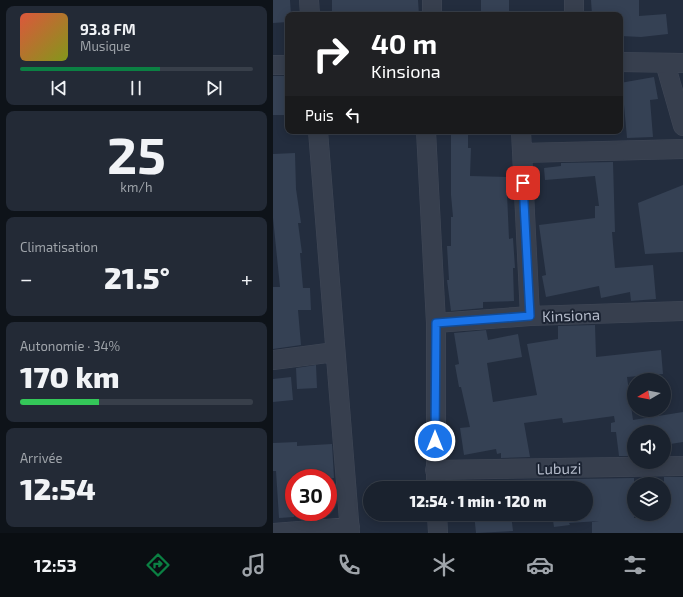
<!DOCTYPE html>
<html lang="fr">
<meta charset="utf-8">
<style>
:root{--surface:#1a222e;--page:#232a36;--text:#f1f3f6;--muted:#9fa4aa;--line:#383f4a;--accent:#0b8043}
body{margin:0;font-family:"Exo 2",sans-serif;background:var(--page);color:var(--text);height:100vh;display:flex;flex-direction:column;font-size:15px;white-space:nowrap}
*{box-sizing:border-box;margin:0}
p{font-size:13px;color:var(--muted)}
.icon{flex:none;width:22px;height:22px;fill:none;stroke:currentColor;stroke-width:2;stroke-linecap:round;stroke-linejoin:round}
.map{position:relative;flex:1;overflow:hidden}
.side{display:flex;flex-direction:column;gap:6px;padding:6px;background:#0e1319;width:273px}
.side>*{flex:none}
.hud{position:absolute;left:12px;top:12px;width:338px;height:122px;border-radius:8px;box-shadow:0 2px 10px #0003,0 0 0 1px var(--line);background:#202124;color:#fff;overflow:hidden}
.needle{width:26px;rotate:260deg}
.buttons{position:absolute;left:354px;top:373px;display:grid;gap:8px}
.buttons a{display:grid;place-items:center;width:44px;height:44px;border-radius:50%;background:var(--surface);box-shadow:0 2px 10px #0003,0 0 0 1px var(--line);font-size:20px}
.speed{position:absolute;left:12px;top:469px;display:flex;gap:8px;font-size:20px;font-weight:700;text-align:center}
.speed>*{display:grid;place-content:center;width:52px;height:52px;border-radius:50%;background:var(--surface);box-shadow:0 2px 10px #0003,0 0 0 1px var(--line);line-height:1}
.speed .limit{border:6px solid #d22;background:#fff;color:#111}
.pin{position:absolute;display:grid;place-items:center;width:34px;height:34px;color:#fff;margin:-17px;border-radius:8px;box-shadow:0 2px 6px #0006}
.me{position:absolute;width:44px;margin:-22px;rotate:0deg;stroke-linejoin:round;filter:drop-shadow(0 0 3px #0008)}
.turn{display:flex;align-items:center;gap:14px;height:84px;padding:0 20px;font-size:18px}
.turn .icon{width:52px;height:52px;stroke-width:2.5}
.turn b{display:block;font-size:28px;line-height:34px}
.then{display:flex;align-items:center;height:38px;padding:0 20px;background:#0003;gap:8px;font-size:15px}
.big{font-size:30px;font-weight:800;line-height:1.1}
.side .card{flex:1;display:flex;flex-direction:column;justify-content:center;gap:6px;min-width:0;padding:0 14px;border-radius:8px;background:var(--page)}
.side .dial{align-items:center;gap:0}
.dial b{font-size:52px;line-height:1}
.song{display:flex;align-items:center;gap:12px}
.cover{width:48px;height:48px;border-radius:6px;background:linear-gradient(135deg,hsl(10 70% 55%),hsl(70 70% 35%))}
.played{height:4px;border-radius:2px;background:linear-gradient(90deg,var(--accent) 60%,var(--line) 60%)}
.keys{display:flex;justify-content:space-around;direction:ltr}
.heat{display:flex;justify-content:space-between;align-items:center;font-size:22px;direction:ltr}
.charge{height:6px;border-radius:3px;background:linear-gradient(90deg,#34c759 34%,var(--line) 0)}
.trip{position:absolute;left:90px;top:481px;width:230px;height:40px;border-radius:20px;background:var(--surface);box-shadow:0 2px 10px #0003,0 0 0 1px var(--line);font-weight:800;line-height:40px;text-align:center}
.tabs{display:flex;height:64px;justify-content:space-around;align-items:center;background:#0a0e12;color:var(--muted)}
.tabs .icon{width:28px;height:28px}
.tabs .active{color:var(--accent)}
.tabs b{font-size:18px;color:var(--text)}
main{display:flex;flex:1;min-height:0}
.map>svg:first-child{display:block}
</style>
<main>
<section class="side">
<div class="card">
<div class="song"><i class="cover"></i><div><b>93.8 FM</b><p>Musique</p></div></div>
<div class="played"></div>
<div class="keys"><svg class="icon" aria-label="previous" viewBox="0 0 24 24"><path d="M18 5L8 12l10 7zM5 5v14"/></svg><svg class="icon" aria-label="pause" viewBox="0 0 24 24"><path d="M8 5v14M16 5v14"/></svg><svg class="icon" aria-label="next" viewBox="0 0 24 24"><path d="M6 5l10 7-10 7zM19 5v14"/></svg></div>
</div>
<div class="card dial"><b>25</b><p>km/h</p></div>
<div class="card"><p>Climatisation</p>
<div class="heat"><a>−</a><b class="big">21.5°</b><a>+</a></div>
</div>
<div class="card"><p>Autonomie · 34%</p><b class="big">170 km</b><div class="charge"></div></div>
<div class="card"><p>Arrivée</p><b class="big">12:54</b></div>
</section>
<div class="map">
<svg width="410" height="533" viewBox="0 0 410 533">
<rect width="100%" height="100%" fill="#232d3e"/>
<path fill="#354154" d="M0,0h17l1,15h-3v7l-15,1z
M59,0h86l1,15h-87z
M208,0h28v15h-28z
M318,0h48v16l27,-2 2,20 -27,3 -20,-1 1,-21h-30z
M0,76h15v39h-15z
M381,77l4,22 -8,1 3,37 -26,1 -3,-33 -4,1v-23z
M178,131h17v17h3l-1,28 38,1 1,16h-2l2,46 4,-1 2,30h-2l1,33 -31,1v6l-32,3 -4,-31h2l-2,-34h4v-29h2l-2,-22z
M22,153l1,36 5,34h-3l4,30h-2l3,35h7l1,22h-13l3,35 -28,4v-62h7l-7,-69v-64z
M340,162l2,70h-3l3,36 38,-3 3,34 -25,2 -1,-9 -29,6 -2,-12 -53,11 -4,-21 4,-1 -7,-50 56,-7v-12h4l-4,-30 -50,4 -1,-12 17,-2v-3z
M410,185v67l-38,2 -7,-51z
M322,325l1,32 65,-7 2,24 -36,3 6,43 50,-8v30l-19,3v-13h-30v24h-15l-3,-24h-5v-9l4,-1 -1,-6 -51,7 -1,-5 -38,5 6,34 -29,1v-5l-4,1 -1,-5 -32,6 -4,-27 10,-1 -9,-40h-2l-4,-22 4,-1 -5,-31 32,-3 2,10 30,-6 4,23 -35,6 6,39 44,-7 -10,-51 31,-5v-13z
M43,365l1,23 -20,1 -1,-21z
M18,377l2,23 -20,2v-23z
M24,442v4l35,-2 2,34h-40v39l-15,1 -3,-47h-3v-28z
M391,477h19v56h-91v-11l7,-1 -30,2 1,2 -16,2 -2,-13h34v-26h-113l31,-3v-5l130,-2v40l30,-2z
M201,514h37l2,17 -37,2z"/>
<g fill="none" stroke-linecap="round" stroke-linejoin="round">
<defs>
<path id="minor" d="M36,0l1,15
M159,15v-15
M301,15v-15
M347,62l63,1
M392,63l18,63
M0,65h15
M45,131l32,402
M153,131l10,192v165
M248,131l9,185
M249,153l161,-4
M163,323l94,-7 153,-5
M0,360l62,-8
M162,470l248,-4
M164,514l1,19
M0,533l77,-6"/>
</defs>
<use href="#minor" stroke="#404857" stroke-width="20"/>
<use href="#minor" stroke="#373f4e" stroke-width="19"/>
</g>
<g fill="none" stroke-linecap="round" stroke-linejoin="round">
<defs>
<path id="route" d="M162,441l1,-118 94,-7 -7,-133"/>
</defs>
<use href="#route" stroke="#114b97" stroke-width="10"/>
<use href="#route" stroke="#1a73e8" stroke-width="7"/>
</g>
<g text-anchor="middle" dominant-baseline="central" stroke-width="4" stroke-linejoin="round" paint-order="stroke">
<g font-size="15" fill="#b3bac9" stroke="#1c2433">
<text transform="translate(298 315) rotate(-2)">Kinsiona</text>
<text transform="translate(286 468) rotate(-1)">Lubuzi</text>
</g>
</g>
</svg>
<div class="buttons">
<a><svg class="needle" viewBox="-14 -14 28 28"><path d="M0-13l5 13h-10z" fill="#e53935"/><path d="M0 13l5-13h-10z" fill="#9fa4aa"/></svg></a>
<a><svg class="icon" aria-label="sound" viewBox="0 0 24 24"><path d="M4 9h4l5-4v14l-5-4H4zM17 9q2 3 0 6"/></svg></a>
<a><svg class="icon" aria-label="layers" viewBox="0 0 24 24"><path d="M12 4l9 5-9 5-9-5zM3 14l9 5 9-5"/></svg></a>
</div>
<div class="speed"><div class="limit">30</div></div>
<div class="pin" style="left:250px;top:183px;background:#d93025"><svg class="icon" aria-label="arrive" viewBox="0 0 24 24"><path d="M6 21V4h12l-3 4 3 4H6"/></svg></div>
<svg class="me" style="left:162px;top:441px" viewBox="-20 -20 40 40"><circle r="17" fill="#1a73e8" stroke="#fff" stroke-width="3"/><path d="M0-11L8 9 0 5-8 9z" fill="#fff"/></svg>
<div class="trip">12:54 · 1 min · 120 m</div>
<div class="hud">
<div class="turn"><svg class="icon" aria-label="right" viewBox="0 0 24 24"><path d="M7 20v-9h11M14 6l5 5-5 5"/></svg><div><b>40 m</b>Kinsiona</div></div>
<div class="then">Puis<svg class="icon" aria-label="left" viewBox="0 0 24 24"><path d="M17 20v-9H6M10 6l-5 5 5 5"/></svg></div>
</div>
</div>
</main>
<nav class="tabs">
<b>12:53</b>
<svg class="icon active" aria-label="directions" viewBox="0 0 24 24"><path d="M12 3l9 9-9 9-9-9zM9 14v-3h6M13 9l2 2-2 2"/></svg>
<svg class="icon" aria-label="music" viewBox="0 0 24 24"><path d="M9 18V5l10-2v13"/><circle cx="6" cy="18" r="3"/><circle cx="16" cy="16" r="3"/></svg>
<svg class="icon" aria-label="phone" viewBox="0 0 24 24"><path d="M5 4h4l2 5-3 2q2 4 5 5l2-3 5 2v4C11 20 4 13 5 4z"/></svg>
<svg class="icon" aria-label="climate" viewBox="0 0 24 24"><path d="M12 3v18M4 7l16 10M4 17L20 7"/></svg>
<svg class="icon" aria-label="car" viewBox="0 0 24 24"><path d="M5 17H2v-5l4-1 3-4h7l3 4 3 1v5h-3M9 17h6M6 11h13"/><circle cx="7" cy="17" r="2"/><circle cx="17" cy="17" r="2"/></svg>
<svg class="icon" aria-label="filters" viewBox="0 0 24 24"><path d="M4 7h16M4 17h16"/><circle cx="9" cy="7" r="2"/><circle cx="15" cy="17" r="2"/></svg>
</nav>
